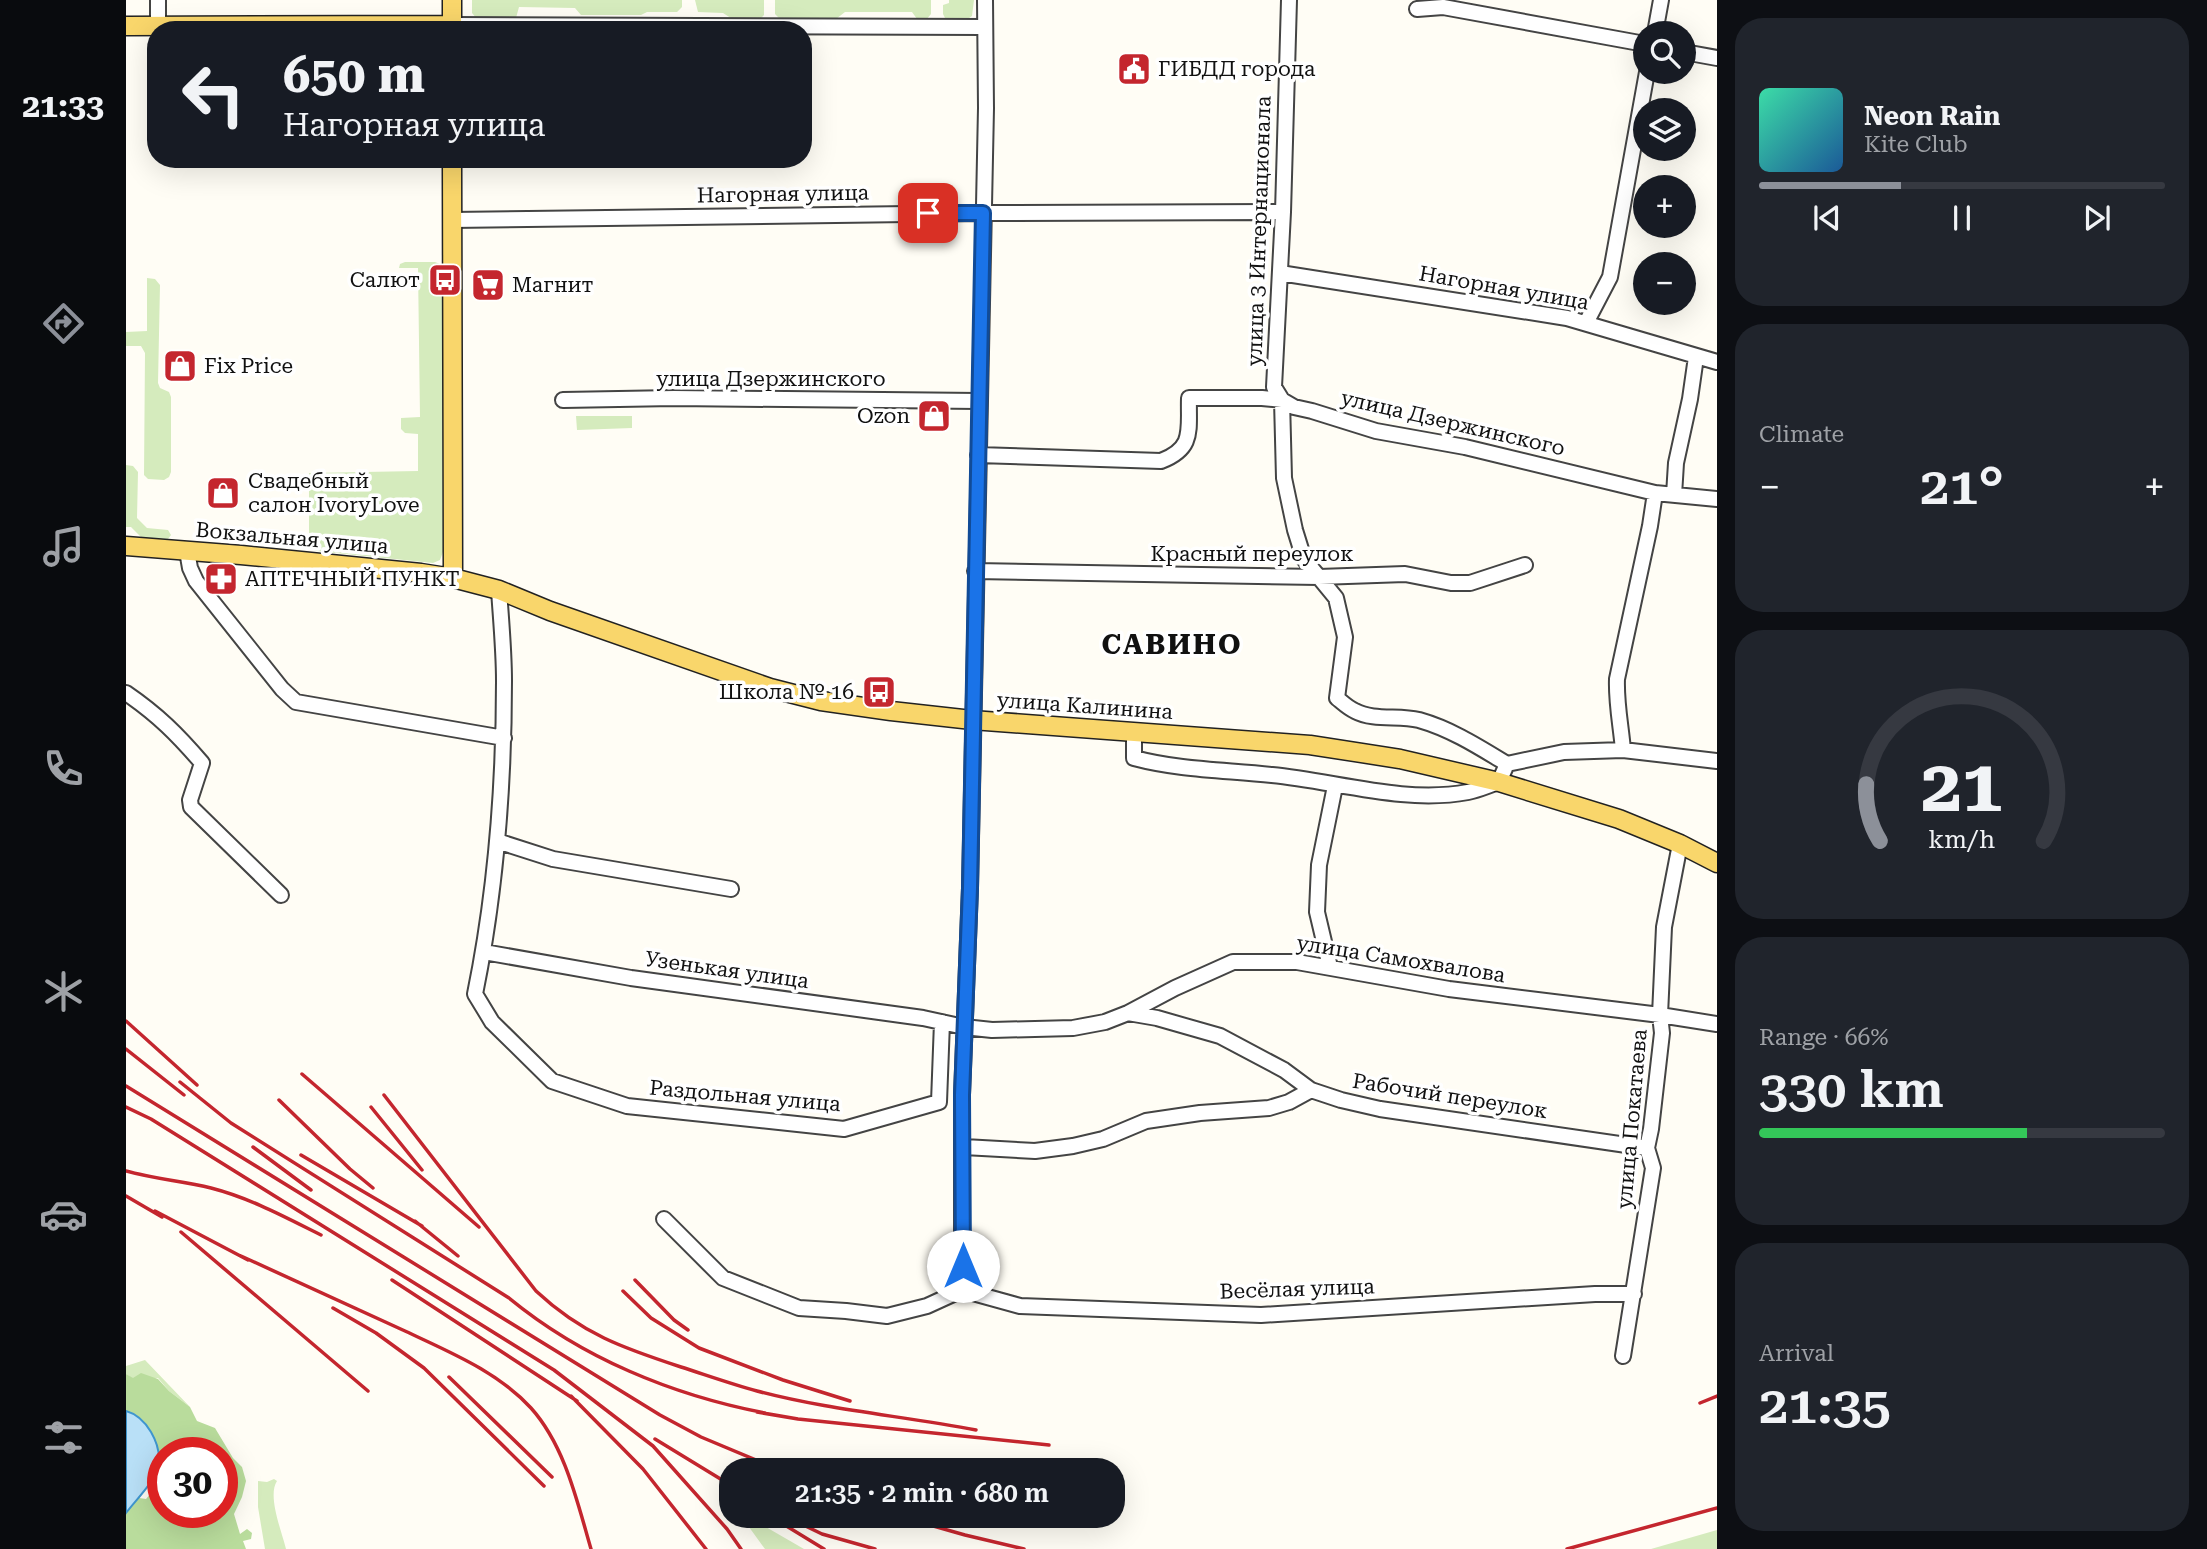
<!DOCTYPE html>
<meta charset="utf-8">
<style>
:root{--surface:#171b24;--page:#20242c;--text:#f1f3f6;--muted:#9ea1a6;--line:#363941;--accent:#8c9099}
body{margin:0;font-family:"Roboto Serif",serif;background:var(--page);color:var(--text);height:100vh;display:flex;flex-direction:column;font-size:26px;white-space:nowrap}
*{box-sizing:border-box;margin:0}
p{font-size:23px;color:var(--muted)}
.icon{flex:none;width:38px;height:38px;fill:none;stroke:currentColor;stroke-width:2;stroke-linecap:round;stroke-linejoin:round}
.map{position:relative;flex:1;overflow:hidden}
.panel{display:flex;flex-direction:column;gap:18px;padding:18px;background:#0d0f14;width:490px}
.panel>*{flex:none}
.guide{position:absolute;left:21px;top:21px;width:665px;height:147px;border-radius:28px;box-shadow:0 7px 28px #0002;background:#171b24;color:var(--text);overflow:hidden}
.fabs{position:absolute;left:1507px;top:21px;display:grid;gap:14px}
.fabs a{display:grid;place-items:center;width:63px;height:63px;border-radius:50%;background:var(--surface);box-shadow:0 7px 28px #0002;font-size:35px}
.speed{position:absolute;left:21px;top:1437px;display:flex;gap:14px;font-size:35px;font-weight:700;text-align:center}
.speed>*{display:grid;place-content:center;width:91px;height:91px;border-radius:50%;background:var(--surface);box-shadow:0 7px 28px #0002;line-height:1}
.speed .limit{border:10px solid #d22;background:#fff;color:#111}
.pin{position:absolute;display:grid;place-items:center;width:60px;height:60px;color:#fff;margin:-30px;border-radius:14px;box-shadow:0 4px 10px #0006}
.me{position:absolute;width:77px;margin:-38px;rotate:0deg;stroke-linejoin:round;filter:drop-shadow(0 0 5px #0008)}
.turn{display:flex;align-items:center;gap:24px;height:147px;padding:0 21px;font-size:32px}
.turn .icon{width:91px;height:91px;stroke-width:2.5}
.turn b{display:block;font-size:49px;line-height:60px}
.big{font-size:52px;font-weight:600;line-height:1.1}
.panel .tile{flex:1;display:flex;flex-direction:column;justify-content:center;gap:10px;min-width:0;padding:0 24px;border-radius:28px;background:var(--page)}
.panel .dial{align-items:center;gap:0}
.dial svg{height:182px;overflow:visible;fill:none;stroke:var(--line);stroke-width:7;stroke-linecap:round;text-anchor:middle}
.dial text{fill:var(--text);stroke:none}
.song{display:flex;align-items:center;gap:21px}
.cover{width:84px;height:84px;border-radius:10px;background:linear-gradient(135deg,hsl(160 70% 55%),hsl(210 70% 35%))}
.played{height:7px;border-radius:4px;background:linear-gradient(90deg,var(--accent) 35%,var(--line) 35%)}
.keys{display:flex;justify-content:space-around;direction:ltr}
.heat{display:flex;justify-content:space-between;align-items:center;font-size:38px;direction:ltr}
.charge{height:10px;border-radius:5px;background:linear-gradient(90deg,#34c759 66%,var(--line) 0)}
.trip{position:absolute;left:593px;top:1458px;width:406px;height:70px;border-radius:28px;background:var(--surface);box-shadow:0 7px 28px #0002;font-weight:600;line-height:70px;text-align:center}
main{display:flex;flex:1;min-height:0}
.dock{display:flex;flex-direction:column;width:126px;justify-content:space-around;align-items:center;background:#090b0e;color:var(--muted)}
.dock .icon{width:49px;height:49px}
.dock .current{color:var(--accent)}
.dock b{font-size:32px;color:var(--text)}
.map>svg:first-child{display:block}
</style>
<main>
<nav class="dock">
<b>21:33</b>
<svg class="icon current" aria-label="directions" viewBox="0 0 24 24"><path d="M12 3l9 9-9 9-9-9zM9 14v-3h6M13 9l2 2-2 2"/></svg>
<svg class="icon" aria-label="music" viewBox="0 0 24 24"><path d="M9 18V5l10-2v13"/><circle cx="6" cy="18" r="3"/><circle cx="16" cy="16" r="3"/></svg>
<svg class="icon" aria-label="phone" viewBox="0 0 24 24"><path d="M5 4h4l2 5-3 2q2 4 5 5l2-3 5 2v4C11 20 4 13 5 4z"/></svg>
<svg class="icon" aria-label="climate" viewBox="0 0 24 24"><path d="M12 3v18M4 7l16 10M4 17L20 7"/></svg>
<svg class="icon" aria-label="car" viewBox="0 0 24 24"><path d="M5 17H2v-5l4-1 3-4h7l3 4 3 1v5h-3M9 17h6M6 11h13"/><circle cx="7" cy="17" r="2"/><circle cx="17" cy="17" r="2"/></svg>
<svg class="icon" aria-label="filters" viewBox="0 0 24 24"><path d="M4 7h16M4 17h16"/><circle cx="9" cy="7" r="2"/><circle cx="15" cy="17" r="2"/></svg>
</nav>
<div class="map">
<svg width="1591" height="1549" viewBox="0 0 1591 1549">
<rect width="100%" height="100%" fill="#fffdf5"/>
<path fill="#d5ebbd" d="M346,0h210v7l-5,5h-30l-6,3h-60l-6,-7 -56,-1 -3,11 -39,1 -5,-6z
M569,0h69v15l-5,5h-25l-11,-7 -25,-1z
M649,0h156v14l-5,6 -9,-1 -5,-7h-67l-9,7h-56l-5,-5z
M823,0h25l-2,16 -6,4 -21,-2 -2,-4v-9l6,-2z
M279,262h30l5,2 2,5 1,283 -3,8 -7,3 -116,-12 -6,-2 -2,-5v-71l109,-2v-37l-13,-1 -4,-4v-11l19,-1 -2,-149h-19l1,-4z
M21,278l8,1 5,6 -2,98 2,5 9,4 2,5v75l-2,5 -5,3 -16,-1 -4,-4 1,-122 -4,-7h-15v-14l21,-1z
M450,416h56v12l-55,2z
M0,465l7,1 5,6 -1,46 10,10 21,2 3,5 -3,4 -26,-1 -11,-11h-5z
M19,1360l45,47 -21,-16 -11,-13 -25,1 -7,-5v-8z
M148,1479l3,2c-10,15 5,51 9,68h-21l-7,-42v-26l9,1z
M615,1516h6l57,33h-39z
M1591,1530v19h-66z"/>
<path fill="#b9dc9c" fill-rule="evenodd" d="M15,1373l17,6 11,12 21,16 7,14 18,7 18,30 9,9 4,14 -4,16 -8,17 6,20 7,-5 5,4 -1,6 -8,2 3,8h-120v-53l20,3 12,-14v-7l-32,-61v-43l7,4zM37,1452h59v60h-59z"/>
<path fill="#b9e0f7" stroke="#3f96cf" stroke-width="2" d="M0,1411c11,3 19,11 25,21 21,36 -4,54 -25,81z"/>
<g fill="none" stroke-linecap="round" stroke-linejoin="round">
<defs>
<path id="minor" d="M1163,0l-6,212 -9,175 8,13 2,78 11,52 9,29 32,39 9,39 -8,61c5,4 11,10 18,13 19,10 43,4 64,9 32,9 60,27 88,44
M1291,9l26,-2 202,37
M326,25l533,2
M32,27v-27
M1529,33l6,-33
M1558,52l33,6
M326,220l531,-7 300,-1
M1154,273l287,45 150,44
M1460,323l24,-46 37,-205
M437,400l111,-2 305,3
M852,455l183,6c34,-13 27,-31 28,-63h73l20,2 12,7 18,4 64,20 89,16 190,46 62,6
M1548,495l2,-32 14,-64 6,-42
M61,551l3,17 6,13 86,108 14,13 208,36
M849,571l344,6 86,-3 46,9h19l55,-18
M373,590c2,30 5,61 5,91 0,105 -8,210 -29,313l17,28 60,59 75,25 217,23 95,-27 3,-80
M0,693c32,22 51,41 76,70l-12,37 1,7 90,88
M1008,732v26c45,12 91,12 138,17 63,6 132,29 196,17 11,-2 21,-7 31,-10l8,-18 57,-12 59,-2 94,11
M1497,750c-2,-24 -7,-47 -6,-71l33,-153 5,-33
M371,841l56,18 178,30
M358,952l147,26 292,40 41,9 28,3 81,-2 32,-6 23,-9 47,-25 58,-26h64l152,27 211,26 57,9
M1204,967l-13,-55 2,-47 16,-79
M1002,1013l29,5 63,18 64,34 27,20
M838,1147l71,4 38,-5 30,-7 43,-18 54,-8 69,-5 20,-6 22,-12 30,10 39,9 267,39
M538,1219l59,59 76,30 47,3 41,5 40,-10 35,-16
M836,1290v-195l8,-207 16,-780 -1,-108
M836,1290l58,16 241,9 334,-21h39
M1497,1356l30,-188 -6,-20 4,-19 11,-96 -2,-18 4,-88 16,-83"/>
<path id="major" d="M0,26l326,-1
M326,30v-30
M326,159l1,419
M0,546l115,9 180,18 32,5 46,12 51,21 220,77 51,13 70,10 81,9 338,25 90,14 99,23 120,37 61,25 37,19"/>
</defs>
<use href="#minor" stroke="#444" stroke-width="18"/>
<use href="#major" stroke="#222" stroke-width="21"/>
<use href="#minor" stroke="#fff" stroke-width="14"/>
<use href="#major" stroke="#f9d66b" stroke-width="18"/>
<path stroke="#c4262e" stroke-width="3.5" d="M0,1021l71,64
M0,1049l58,46
M176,1074l177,153
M54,1082l51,41 278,175c73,60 163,97 256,115
M0,1086l534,329 41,22 79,33
M258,1095l152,196c46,43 87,57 145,76 25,8 50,17 76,24 71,19 146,25 219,39
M153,1100l71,69 23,19
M0,1107l25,12 403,251 99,76 74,83 14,20
M245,1107l51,63
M127,1147l58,43
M175,1155l121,71
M0,1171c28,8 57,10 85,17 39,10 74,29 110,47
M0,1196l36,21
M29,1211l93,49
M289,1221l43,35
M55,1232l187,159
M115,1256c54,25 109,50 164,75 44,21 92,40 126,77 34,38 46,93 60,141
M266,1280l185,121
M509,1280l39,40 14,10
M497,1291l28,27 48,30 84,32 67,21
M207,1308l43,25 48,35 120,118
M323,1377l103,100
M445,1396l72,73 63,80
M1574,1403l17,-7
M631,1412l41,7 251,26
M529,1439l77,47
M644,1516l54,33
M659,1516l37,18 53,15
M747,1516l33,10
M772,1516l67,19 59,14
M1441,1549l150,-41"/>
</g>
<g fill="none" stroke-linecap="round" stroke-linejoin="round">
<defs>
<path id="route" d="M802,213h55l-13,675 -8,207 1,171"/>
</defs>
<use href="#route" stroke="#114b97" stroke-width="18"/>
<use href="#route" stroke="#1a73e8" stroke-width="12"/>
</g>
<defs>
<symbol id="civic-square" viewBox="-11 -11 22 22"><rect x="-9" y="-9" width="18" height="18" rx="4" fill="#c4262e" stroke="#fff"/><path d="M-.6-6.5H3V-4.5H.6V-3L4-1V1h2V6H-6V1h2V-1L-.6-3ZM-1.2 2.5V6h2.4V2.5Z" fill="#fff"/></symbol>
<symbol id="bus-square" viewBox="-11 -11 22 22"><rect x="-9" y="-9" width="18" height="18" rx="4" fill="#c4262e" stroke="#fff"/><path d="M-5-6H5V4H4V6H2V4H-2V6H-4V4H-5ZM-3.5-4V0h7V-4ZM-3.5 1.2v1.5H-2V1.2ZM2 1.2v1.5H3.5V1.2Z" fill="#fff"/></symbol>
<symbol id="supermarket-square" viewBox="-11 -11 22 22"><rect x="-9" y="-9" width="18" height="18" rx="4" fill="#c4262e" stroke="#fff"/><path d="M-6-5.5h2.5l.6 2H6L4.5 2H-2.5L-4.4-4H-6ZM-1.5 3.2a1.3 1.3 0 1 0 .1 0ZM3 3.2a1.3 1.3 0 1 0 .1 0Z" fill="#fff"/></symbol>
<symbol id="shop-square" viewBox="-11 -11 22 22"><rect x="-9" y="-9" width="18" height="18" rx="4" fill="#c4262e" stroke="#fff"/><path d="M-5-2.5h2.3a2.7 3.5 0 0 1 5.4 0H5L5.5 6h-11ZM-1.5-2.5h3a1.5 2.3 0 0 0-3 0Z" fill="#fff"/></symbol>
<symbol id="pharmacy-square" viewBox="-11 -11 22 22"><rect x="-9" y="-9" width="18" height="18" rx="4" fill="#c4262e" stroke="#fff"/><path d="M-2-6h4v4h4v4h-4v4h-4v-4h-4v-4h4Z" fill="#fff"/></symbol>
</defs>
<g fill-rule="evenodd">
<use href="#civic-square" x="989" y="50" width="38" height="38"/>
<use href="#bus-square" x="300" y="261" width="38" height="38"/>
<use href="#supermarket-square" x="343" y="266" width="38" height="38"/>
<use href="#shop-square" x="35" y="347" width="38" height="38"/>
<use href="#shop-square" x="789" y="397" width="38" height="38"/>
<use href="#shop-square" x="78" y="474" width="38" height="38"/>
<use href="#pharmacy-square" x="76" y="560" width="38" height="38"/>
<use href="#bus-square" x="734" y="673" width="38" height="38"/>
</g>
<g text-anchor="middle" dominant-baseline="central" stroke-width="7" stroke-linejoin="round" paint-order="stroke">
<g font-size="21" fill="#111" stroke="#fff" text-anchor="start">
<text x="1032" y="69">ГИБДД города</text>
<text x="294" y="280" text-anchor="end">Салют</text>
<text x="386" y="285">Магнит</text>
<text x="78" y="366">Fix Price</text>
<text x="784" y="416" text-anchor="end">Ozon</text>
<text x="122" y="481">Свадебный<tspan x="122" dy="24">салон IvoryLove</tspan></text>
<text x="119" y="579">АПТЕЧНЫЙ ПУНКТ</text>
<text x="728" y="692" text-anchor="end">Школа № 16</text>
</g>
<g font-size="21" fill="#111" stroke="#fff">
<text transform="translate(657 194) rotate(-1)">Нагорная улица</text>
<text transform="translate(1133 231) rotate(-88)">улица 3 Интернационала</text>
<text transform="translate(1378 288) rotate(10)">Нагорная улица</text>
<text x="645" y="379">улица Дзержинского</text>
<text transform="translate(1327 423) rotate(13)">улица Дзержинского</text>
<text transform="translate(166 538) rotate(5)">Вокзальная улица</text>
<text x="1126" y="554">Красный переулок</text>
<text transform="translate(959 706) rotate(4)">улица Калинина</text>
<text transform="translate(1275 959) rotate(9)">улица Самохвалова</text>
<text transform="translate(601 970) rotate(8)">Узенькая улица</text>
<text transform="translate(619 1096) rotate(5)">Раздольная улица</text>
<text transform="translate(1324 1096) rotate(9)">Рабочий переулок</text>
<text transform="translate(1506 1119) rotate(-85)">улица Покатаева</text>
<text transform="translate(1171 1289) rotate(-2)">Весёлая улица</text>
</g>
<g font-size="28" font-weight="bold" letter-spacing="2" fill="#111" stroke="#fff">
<text x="1046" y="644">САВИНО</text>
</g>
</g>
</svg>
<div class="fabs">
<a><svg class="icon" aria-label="search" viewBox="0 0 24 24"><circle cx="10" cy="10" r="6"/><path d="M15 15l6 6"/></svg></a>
<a><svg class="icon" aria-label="layers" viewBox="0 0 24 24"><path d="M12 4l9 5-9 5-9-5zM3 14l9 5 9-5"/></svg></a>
<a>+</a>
<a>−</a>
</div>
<div class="speed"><div class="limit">30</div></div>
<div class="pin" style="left:802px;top:213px;background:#d93025"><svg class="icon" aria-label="arrive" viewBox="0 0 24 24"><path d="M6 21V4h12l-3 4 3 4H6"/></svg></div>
<svg class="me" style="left:837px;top:1266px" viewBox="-20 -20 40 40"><circle r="19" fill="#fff"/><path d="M0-13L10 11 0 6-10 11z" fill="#1a73e8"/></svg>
<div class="trip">21:35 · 2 min · 680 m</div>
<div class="guide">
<div class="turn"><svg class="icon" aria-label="left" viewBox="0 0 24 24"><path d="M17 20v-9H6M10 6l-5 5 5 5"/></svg><div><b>650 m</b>Нагорная улица</div></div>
</div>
</div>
<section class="panel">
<div class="tile">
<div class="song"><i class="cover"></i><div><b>Neon Rain</b><p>Kite Club</p></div></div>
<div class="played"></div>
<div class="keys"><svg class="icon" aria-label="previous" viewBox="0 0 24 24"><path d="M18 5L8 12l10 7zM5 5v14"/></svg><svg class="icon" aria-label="pause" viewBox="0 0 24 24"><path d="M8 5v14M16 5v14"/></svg><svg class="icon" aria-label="next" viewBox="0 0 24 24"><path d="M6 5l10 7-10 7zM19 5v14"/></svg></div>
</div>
<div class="tile"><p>Climate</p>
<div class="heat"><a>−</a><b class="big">21°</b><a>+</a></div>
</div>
<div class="tile dial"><svg viewBox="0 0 100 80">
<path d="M14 69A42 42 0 1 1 86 69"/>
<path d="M14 69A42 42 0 0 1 8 44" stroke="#8c9099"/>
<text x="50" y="56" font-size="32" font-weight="700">21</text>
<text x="50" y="72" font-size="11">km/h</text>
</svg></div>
<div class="tile"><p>Range · 66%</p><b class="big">330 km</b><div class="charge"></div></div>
<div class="tile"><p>Arrival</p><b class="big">21:35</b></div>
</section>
</main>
